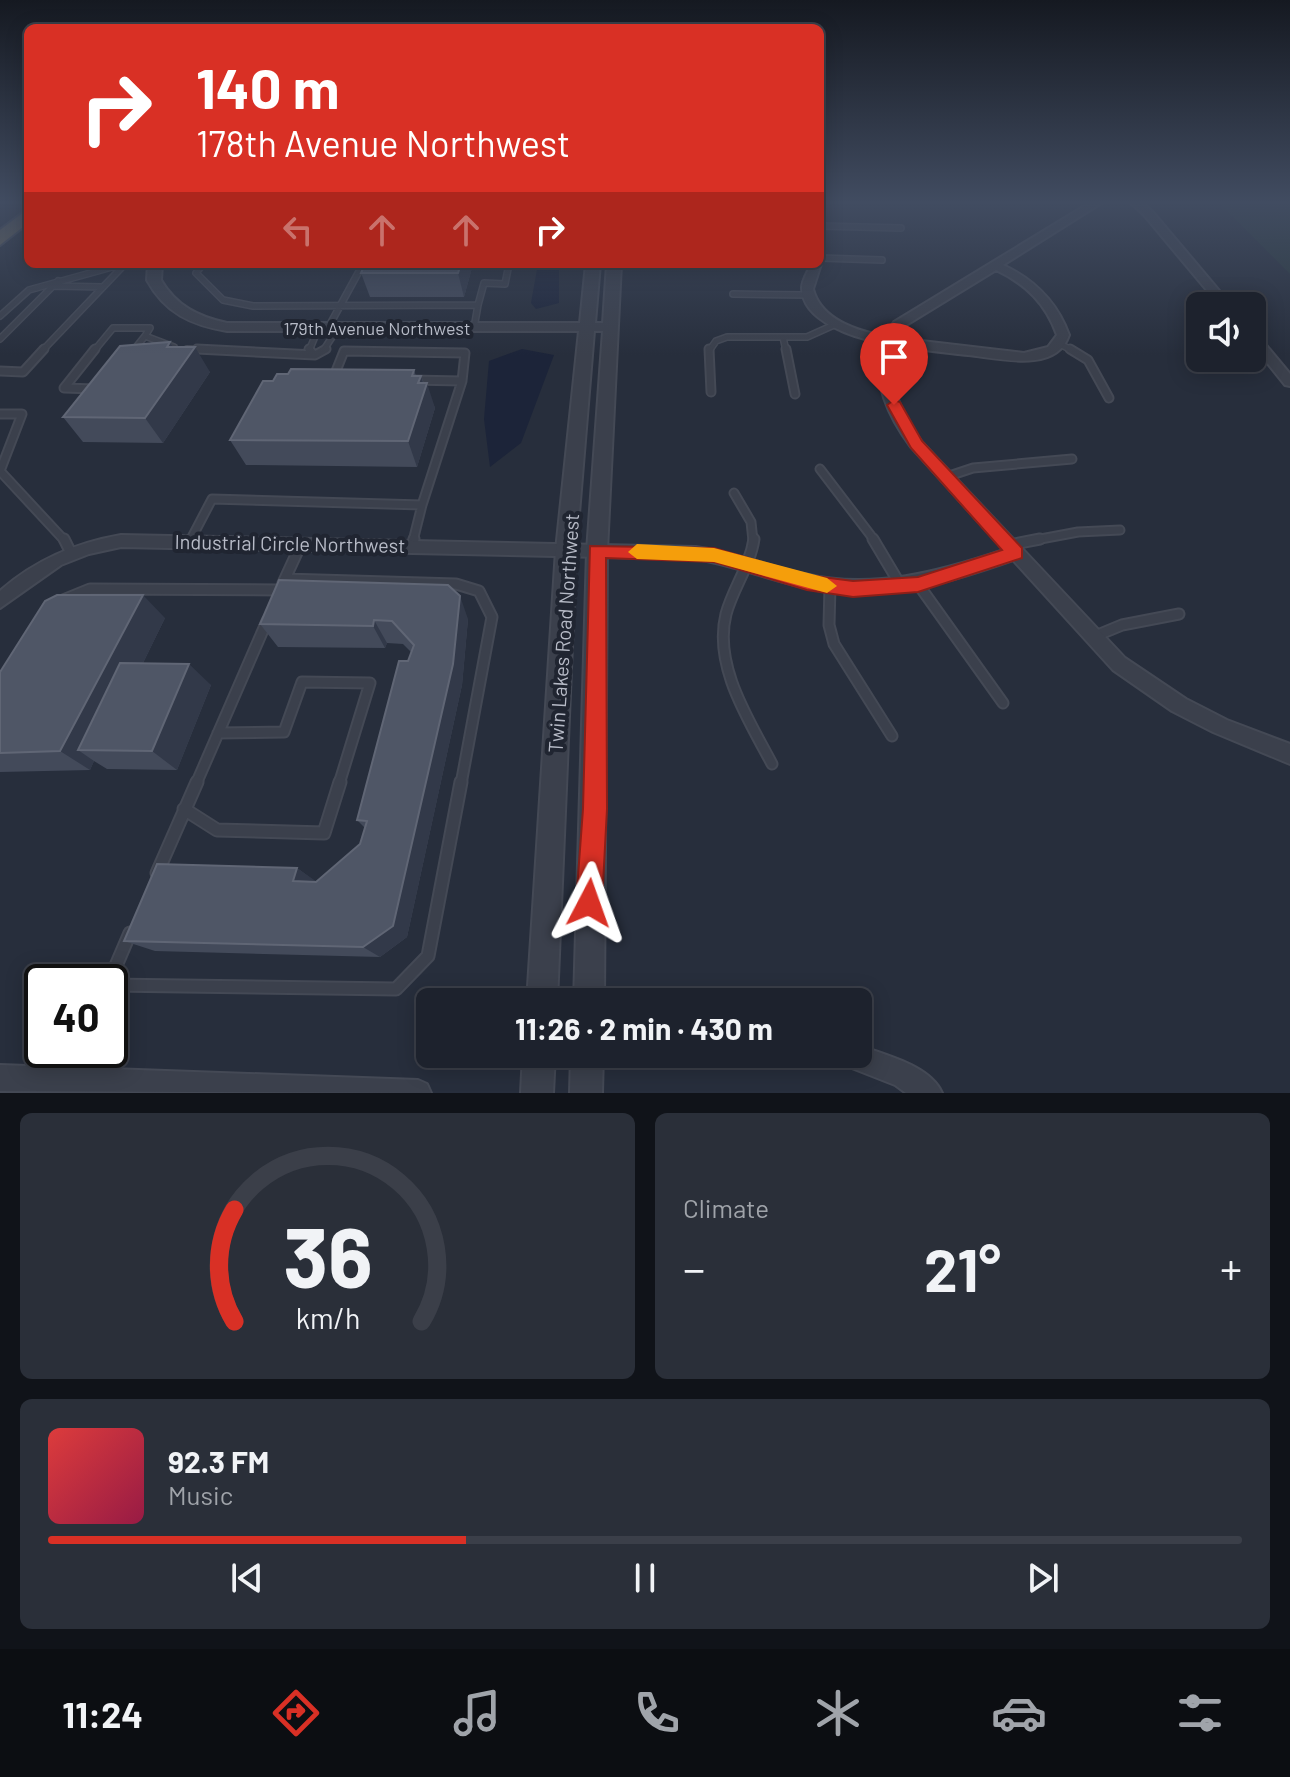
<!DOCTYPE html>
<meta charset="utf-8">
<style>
:root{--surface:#1d222d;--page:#2a2f39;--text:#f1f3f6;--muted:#a0a4aa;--line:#3b3f49;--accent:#d93025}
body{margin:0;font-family:Barlow,sans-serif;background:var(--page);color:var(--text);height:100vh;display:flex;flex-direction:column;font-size:30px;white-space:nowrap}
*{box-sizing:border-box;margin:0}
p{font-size:26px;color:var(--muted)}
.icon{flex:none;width:44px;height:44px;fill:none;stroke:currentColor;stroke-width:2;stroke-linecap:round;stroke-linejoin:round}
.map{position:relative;height:1093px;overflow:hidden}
.panel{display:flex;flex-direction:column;gap:20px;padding:20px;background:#101319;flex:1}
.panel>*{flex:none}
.banner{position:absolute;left:24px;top:24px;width:800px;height:244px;border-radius:12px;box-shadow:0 4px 20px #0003,0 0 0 2px var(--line);background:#d93025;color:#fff;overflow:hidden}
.tools{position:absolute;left:1186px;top:292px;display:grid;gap:16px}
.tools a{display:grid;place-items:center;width:80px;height:80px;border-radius:12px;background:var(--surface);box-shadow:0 4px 20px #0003,0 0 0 2px var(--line);font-size:40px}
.speed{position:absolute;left:24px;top:964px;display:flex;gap:16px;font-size:40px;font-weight:700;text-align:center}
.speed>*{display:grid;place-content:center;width:104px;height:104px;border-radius:50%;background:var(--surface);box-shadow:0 4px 20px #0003,0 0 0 2px var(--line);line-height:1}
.speed .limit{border:4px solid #111;border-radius:12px;background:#fff;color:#111}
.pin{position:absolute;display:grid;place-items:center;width:68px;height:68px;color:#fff;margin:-82px -34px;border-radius:50% 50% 50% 0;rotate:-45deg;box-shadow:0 0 8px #0007}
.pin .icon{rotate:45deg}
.me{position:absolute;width:88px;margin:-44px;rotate:4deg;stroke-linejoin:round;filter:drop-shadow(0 0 6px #0008)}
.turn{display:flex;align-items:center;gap:28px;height:168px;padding:0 40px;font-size:36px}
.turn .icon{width:104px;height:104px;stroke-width:2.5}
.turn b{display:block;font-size:56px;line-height:68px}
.lanes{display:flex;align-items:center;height:76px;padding:0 40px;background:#0003;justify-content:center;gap:40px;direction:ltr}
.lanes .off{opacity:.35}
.big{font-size:60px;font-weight:700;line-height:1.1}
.panel .tile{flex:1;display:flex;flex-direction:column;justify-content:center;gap:12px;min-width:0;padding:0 28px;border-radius:12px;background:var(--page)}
.panel .dial{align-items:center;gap:0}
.dial svg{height:208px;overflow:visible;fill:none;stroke:var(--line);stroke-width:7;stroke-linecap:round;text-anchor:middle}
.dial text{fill:var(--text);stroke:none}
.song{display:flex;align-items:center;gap:24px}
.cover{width:96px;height:96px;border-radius:12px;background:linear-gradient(135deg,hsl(0 70% 55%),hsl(340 70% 35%))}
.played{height:8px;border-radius:4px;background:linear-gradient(90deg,var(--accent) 35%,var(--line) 35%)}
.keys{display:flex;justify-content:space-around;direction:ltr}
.heat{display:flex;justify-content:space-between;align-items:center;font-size:44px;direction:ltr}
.panel .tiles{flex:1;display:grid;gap:20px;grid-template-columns:1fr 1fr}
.tile:last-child{grid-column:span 2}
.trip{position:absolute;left:416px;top:988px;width:456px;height:80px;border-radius:12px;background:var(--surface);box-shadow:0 4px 20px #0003,0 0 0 2px var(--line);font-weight:700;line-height:80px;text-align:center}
.menu{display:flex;height:128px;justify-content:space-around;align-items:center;background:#0c0e12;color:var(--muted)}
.menu .icon{width:56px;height:56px}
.menu .active{color:var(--accent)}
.menu b{font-size:36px;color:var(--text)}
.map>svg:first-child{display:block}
</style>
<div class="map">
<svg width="1290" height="1093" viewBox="0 0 1290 1093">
<rect width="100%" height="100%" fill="#272e3c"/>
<path fill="#29383d" d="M1218,202h72v72z"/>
<path fill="#1c2439" d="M538,264h21v39l-23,6 -5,-6z
M522,349l32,6 -33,88 -31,24 -6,-48 5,-58z"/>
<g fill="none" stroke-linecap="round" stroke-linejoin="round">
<defs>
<path id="service-far3" d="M820,226l81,2
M820,258l62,2
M203,264l-7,9 27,27 30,6 225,-1 6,-22 21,1 4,-20
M53,286l50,1
M733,294l75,1
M0,316l29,-26 94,-26
M474,328l4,-23
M783,337l3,14
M0,339l58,-58
M1060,344l13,7
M187,349l53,2
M42,351l83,-87
M94,351l19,-23h37l-5,8 29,11
M133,351l12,-15
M309,351l7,-17 12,-6 35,-64
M323,351l11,-17 -6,-6
M344,351h29
M709,351l7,-10 11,-4h80l29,-13"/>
<path id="service-far2" d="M197,349l118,6 11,-6
M309,349l4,5
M709,349l2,43
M786,349l9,45
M1070,349l18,11 21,38
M0,371l23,1 21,-23
M334,376l10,-25 121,2 -3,28 -51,-1
M95,389l-31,-1 31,-39
M0,414h22l-22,57 65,70
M820,469l55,72
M946,477l27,-9 99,-9
M734,493l17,29 2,19
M422,505l40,-124
M190,541l22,-42 210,6 -9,36
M1030,541l48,-9 42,-2"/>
<path id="service-far1" d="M64,539l7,14
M754,539c-4,27 -21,49 -28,75 -13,52 23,106 46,150
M873,539l28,47
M1009,545l31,-6
M412,546l2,-7
M285,579l171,5 23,7 13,26 -31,167
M283,583l18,-39
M918,584l85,119
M830,586l-1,39 5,19 58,92
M63,600l27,-11 190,1
M1093,637l29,-12 57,-11
M218,733l66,-1 18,-50 68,1 -31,101
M196,784l71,-163"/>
<path id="service" d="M184,809l33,21 107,3 16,-51
M157,873l40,-91
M109,982l21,-49
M110,985l286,4 32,-33 33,-174
M68,1075l11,-25"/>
<path id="minor" d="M1091,202h12l-100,63c32,15 54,37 66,70 -13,39 -71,23 -101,20 -25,-3 -50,-5 -74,-10 -9,34 7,69 27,96l204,217 61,41 41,21 63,24v20l-77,-32 -41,-21 -59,-41 -100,-110c-68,24 -137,45 -210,27 -36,-8 -70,-22 -107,-28l-575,-12 -32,7 -28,11 -61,43v-17c35,-31 75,-48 121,-56l575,12c37,5 72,19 108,27 69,16 135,-2 200,-24l-93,-103c-22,-30 -40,-66 -29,-104 -26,-5 -80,-21 -80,-55 0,-8 6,-16 9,-24h9v-2l1,2 -8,25c8,31 44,42 72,47l9,-14zM996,270c30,14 50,34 61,65l-9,12 -24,6 -128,-15 7,-11z
M1130,202h11l11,9 80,95h-12l-76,-91z
M1252,332l4,1 34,41v12l-5,-1 -33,-41z
M858,1045c26,10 72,20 84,48h-36l-11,-8 -56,-22 -4,-9h23z
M0,1065l418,15 9,4 4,9 -431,-2z"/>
<path id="tertiary" d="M148,264h14l-1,16c15,26 38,37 66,43h353l6,-59h14l-5,59h8l4,-59h14l-14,287 -3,451h-30l13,-451 16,-220h-9l-18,219 -19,452h-30l29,-452 23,-219h-352c-36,-6 -62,-18 -80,-51z
M523,1054h32l-2,39h-32z
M571,1054h32l-1,39h-32z"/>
<path id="motorway" d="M28,209v14l-28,22v-15z"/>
</defs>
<use href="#service-far3" stroke="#444955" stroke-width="8"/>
<use href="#service-far2" stroke="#444955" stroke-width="11"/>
<use href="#service-far1" stroke="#444955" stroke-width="13"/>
<use href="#service" stroke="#444955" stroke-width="15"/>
<use href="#minor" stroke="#444955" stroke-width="4"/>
<use href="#tertiary" stroke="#444955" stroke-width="4"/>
<use href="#motorway" stroke="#464b57" stroke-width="4"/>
<use href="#service-far3" stroke="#3b404c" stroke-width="5"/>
<use href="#service-far2" stroke="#3b404c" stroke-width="7"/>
<use href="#service-far1" stroke="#3b404c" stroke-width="9"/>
<use href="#service" stroke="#3b404c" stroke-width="11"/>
<use href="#minor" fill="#3b404c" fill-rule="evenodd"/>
<use href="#tertiary" fill="#3b404c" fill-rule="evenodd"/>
<use href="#motorway" fill="#716b59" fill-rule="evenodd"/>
</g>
<path fill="#434a5a" d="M365,264h108l-9,33h-94l-9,-24z
M170,342l3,5 37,25 -47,71 -80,-1 -20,-25z
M414,370l2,6h5l14,32 -18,59 -171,-2 -16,-25z
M279,580l189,39 -6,66 -55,252 -27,20 -225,-6 -31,-10 173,-73 19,14 44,-38 5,-16 -8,-8 54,-168 -8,-8 -16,-1 -2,5 -107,-1 -18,-23z
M165,618l-22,45 68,22 -34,85 -70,-1 -13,-8 -4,9 -90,2v-100z"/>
<path fill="#323949" d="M461,264h12l-9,33 -6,-24z
M170,342l13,22 12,-17 15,25 -47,71 -18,-25 22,-71z
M421,376l4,14 2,-7 8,25 -18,59 -9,-26z
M143,595l22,23 -65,133 -22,-1 16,11 -4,9 -30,-19z
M460,596l8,23 -6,66 -55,252 -27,20 -17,-10z
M374,620l13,23 -2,5 -12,-22z
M189,664l22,21 -34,85 -25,-19z
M297,868l20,14 -24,-1z"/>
<path fill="#4f5666" stroke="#606675" stroke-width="2" d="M365,264h96l-3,9h-97z
M170,342l-3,5h28l-50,71 -82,-1 57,-71z
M291,369l123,1 -2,6h9l-3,7h9l-19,58 -178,-1 33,-59h10l4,-7h11z
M279,580l169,5 12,11 -7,68 -60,262 -30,21 -239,-6 33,-77 140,4 -4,13 23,1 44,-38 7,-23 -10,-1 42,-159h9l6,-16 -22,-24 -18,-1 -1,6 -113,-2z
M57,595h86l-83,156 -60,2v-81l45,-71z
M120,663l69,1 -37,87 -74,-1z"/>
<linearGradient id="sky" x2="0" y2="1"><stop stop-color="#151921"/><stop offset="0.57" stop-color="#414c61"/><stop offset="1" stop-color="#414c61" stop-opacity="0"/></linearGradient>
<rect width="1290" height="355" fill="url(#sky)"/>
<path fill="#d93025" stroke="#8d1f18" stroke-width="2" d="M894,400l6,2 22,39 100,107v10l-104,34 -65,5 -46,-7 -93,-28 -108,-4 1,251 -5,94 -4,9 -9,3 -9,-3 -4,-9 7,-94 7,-263 124,2 93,27 46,6 65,-4 84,-27 -91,-102 -24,-43z"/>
<path fill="#f59e0b" d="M637,544l77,4 113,30 10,8 -10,7 -113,-31 -77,-3 -9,-7z"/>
<g text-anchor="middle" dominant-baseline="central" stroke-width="8" stroke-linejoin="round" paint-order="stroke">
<g font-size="18" fill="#b7bbc7" stroke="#202531">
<text x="377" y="328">179th Avenue Northwest</text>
</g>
<g font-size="20" fill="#b7bbc7" stroke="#202531">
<text transform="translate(290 543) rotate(1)">Industrial Circle Northwest</text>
<text transform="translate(563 633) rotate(-86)">Twin Lakes Road Northwest</text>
</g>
</g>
</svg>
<div class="tools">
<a><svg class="icon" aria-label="sound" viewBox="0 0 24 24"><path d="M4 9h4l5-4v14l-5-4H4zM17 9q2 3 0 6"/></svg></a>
</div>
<div class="speed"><div class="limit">40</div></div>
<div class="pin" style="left:894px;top:405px;background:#d93025"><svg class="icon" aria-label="arrive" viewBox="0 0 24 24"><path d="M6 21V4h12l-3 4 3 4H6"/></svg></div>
<svg class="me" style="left:589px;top:903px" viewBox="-20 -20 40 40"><path d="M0-17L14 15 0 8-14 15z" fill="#d93025" stroke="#fff" stroke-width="4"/></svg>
<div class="trip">11:26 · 2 min · 430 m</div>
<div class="banner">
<div class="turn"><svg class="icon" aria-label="right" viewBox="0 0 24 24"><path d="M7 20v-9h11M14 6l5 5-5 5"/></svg><div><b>140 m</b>178th Avenue Northwest</div></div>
<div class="lanes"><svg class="icon off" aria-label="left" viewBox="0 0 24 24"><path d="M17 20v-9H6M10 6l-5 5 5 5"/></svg><svg class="icon off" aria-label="ahead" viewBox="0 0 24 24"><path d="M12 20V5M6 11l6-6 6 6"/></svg><svg class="icon off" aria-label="ahead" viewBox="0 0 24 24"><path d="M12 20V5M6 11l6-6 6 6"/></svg><svg class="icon" aria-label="right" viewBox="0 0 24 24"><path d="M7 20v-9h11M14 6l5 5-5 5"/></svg></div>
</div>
</div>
<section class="panel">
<div class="tiles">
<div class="tile dial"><svg viewBox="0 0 100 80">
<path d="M14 69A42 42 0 1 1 86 69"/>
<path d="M14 69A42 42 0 0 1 14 26" stroke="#d93025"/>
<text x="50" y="56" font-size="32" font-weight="700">36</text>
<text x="50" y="72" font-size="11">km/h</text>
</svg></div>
<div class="tile"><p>Climate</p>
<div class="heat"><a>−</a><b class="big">21°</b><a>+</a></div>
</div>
<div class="tile">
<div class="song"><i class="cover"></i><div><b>92.3 FM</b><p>Music</p></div></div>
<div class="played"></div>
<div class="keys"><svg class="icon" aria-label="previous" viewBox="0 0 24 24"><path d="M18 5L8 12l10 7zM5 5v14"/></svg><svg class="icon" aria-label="pause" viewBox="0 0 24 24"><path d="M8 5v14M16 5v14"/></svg><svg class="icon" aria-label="next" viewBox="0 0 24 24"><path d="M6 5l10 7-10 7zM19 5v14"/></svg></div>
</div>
</div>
</section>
<nav class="menu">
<b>11:24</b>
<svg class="icon active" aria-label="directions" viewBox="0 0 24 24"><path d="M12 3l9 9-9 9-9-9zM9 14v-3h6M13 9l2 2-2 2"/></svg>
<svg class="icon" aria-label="music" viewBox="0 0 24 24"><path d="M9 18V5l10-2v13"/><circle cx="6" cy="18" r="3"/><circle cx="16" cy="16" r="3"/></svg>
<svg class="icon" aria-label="phone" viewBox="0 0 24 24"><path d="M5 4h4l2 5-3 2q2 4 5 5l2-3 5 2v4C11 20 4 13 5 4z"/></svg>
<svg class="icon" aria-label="climate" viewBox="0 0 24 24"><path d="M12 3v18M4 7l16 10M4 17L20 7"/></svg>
<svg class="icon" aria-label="car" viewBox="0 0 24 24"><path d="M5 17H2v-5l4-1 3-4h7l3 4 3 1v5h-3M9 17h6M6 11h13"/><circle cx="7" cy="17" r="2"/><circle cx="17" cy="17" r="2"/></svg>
<svg class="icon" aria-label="filters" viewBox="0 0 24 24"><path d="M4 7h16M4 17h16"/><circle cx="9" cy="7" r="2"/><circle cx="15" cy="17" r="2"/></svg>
</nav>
